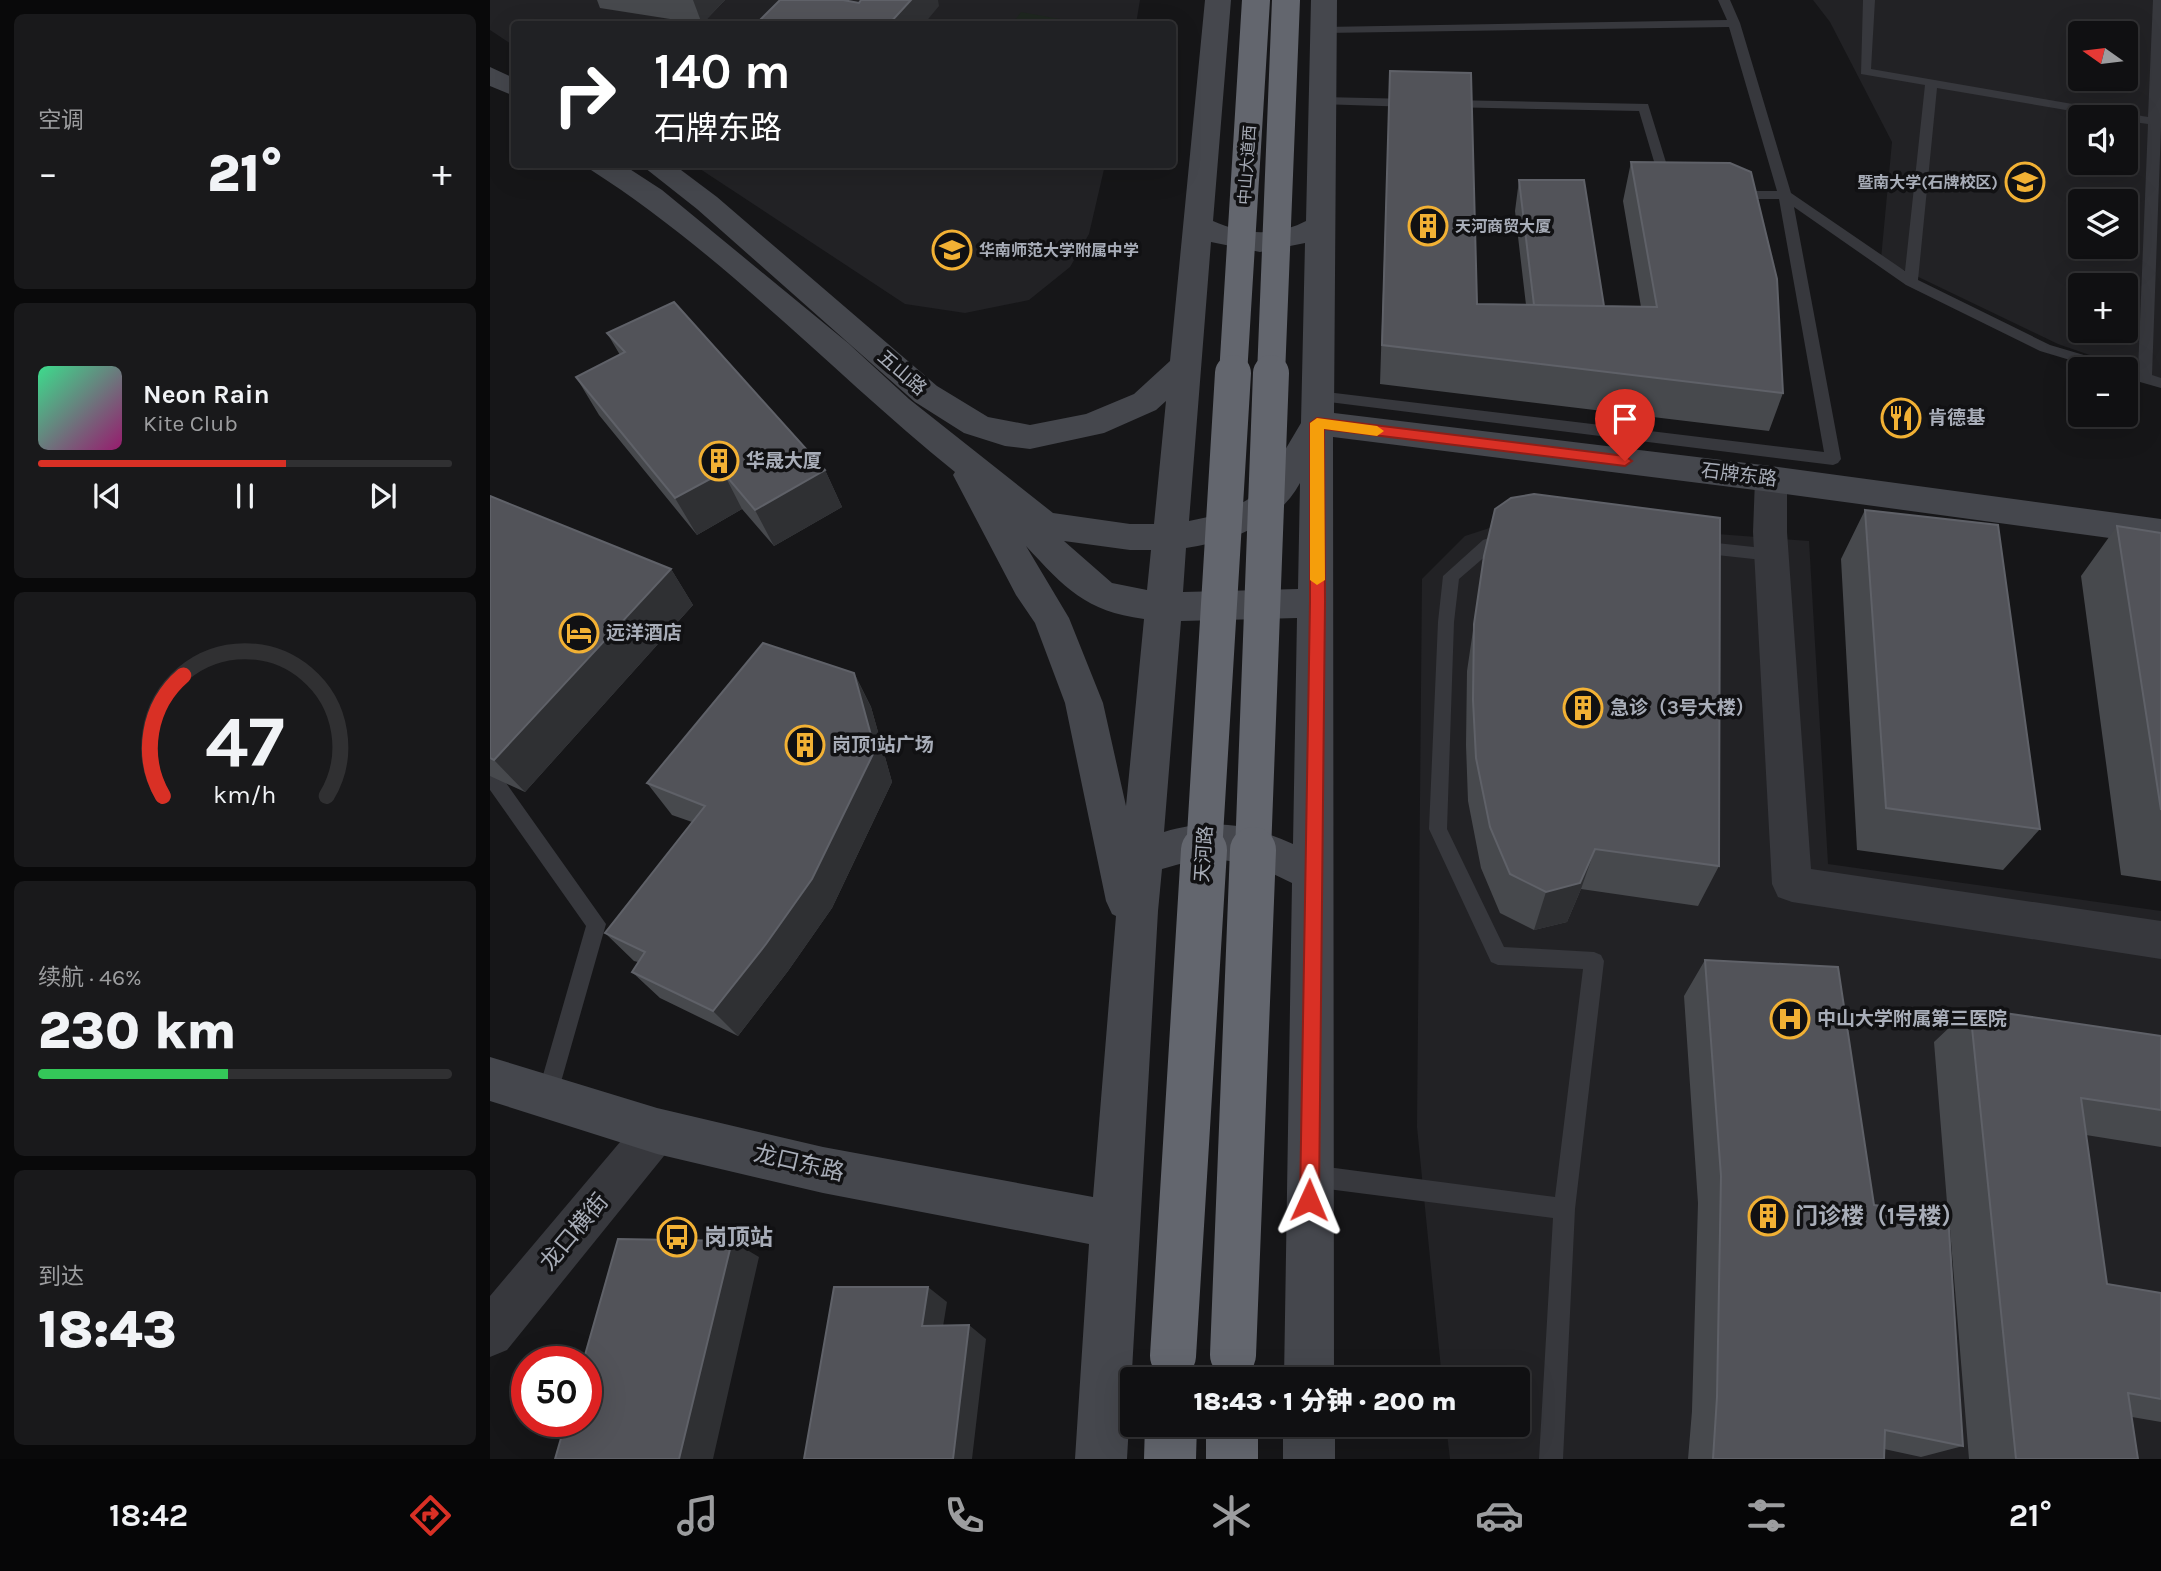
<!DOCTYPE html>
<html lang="zh">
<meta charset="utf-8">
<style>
:root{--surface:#101012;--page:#19191b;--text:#f1f3f6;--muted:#9c9d9f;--line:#303032;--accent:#d93025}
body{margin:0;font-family:Karla,"Noto Sans SC",sans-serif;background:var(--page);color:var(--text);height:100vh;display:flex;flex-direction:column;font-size:26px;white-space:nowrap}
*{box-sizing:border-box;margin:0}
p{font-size:23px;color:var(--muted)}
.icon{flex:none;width:38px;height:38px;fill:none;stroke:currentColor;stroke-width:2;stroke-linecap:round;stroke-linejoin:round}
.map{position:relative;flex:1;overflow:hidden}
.drawer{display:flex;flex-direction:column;gap:14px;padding:14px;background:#09090a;width:490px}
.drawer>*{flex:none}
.top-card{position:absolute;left:21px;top:21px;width:665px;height:147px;border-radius:7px;box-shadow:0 7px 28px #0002,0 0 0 2px var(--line);background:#202124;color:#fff;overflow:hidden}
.needle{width:46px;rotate:284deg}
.controls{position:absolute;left:1578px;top:21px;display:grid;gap:14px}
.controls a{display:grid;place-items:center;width:70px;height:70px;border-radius:7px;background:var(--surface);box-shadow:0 7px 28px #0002,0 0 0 2px var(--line);font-size:35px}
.speed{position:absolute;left:21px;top:1346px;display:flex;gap:14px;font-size:35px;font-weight:700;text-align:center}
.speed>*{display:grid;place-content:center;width:91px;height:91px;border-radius:50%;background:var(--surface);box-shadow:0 7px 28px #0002,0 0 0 2px var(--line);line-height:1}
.speed .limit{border:10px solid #d22;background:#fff;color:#111}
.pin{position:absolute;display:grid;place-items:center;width:60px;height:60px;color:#fff;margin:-72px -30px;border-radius:50% 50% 50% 0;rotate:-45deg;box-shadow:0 0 7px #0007}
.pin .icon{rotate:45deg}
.me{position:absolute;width:77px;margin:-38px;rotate:1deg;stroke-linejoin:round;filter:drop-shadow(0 0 5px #0008)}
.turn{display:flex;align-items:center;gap:24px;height:147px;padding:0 28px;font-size:32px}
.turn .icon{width:91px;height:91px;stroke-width:2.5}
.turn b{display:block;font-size:49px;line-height:60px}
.big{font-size:52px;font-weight:800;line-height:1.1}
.drawer .widget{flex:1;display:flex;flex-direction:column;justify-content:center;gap:10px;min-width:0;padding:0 24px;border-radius:10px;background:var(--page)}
.drawer .dial{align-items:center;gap:0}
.dial svg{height:182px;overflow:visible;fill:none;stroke:var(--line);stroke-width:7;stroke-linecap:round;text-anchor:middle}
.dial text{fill:var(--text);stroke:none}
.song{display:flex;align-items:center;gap:21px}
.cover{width:84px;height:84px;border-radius:10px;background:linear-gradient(135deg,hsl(150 70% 55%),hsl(320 70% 35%))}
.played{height:7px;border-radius:4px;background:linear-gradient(90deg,var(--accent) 60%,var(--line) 60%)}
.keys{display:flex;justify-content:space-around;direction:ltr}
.heat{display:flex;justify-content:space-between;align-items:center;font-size:38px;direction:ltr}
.charge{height:10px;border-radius:5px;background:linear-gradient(90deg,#34c759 46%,var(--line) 0)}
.trip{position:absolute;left:630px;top:1367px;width:410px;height:70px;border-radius:7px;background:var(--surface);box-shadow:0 7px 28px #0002,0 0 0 2px var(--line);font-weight:800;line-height:70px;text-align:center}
.dock{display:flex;height:112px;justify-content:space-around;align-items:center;background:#060607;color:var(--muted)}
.dock .icon{width:49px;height:49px}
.dock .current{color:var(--accent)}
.dock b{font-size:32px;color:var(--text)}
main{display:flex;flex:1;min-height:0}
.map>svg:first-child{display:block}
</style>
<main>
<section class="drawer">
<div class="widget"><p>空调</p>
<div class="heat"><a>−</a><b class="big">21°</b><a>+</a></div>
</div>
<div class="widget">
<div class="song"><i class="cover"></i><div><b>Neon Rain</b><p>Kite Club</p></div></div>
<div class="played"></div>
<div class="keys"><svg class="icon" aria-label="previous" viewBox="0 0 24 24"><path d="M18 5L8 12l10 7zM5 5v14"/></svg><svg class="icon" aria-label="pause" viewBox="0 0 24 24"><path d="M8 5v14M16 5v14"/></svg><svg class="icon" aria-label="next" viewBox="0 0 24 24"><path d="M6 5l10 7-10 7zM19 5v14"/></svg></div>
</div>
<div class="widget dial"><svg viewBox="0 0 100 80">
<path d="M14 69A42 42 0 1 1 86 69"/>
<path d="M14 69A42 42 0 0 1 23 16" stroke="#d93025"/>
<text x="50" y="56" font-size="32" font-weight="700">47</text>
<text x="50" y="72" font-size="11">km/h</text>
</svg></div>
<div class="widget"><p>续航 · 46%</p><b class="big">230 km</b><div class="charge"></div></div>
<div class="widget"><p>到达</p><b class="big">18:43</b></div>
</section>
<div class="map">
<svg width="1671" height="1459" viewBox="0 0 1671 1459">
<rect width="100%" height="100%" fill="#161618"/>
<path fill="#222225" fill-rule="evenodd" d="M0,0h650l-4,24h-622v22l-24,-16z
M1323,0h348v380l-103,-36 -177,-85 11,-117 -62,-120zM1591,33h45v46h-45zM1591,117h45v46h-45zM1591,201h45v46h-45zM1591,285h45v46h-45z
M204,165h411l-16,69 -19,33 -41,33 -64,13 -60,-9z
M1027,519l292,22 19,323 333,47v548h-711l-4,-34 71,-1v-45h-75l-25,-252 5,-548 43,-43z"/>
<path fill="#1e261f" d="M531,12l66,12h-75z"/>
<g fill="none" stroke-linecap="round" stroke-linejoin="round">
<path fill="#37383d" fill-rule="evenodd" d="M1228,0h12l10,23 51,170 114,78 20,-186 -64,-11 2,-74h12l-4,69 277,48 5,-117h8v127l-9,248 9,3v10l-35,-10v-9h-26l-60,-18 -134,-66 -112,-78 47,252 -3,4 -5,2 -520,-65 -2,-4 2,-4 5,-1 506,61 -45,-253h-44l-7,-4 7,-4h42l-48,-164 -405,6 -6,-3 6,-3 403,-7zM1447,88l170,29h19v4l22,3 -10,247 -88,-26 -132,-65z
M832,97l91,2 6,4 -6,4 -95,-3v-6z
M958,100l200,4 25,81 -6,4 -6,-4 -22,-74 -195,-4 -2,-3z
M1018,531l6,2 2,4 -2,4 -19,7 -36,31 -5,43 -7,207 57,118 90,5 7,3 3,6 -29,248 -12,250h-24l14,-241 -241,-31 -8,-3 -3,-8 3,-8 8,-3 243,32 28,-228 -85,-4 -7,-3 -62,-133 9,-207 5,-46 40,-36z
M1208,541l74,8 8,6 -8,6 -74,-8 -8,-6z
M0,774l14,6 102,144 -49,172 -3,7 -7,3 -7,-3 -3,-7 49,-170 -96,-136z"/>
<path fill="#37383d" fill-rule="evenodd" d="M1281,467l11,4 5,8v53l24,337 350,52v38l-369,-57 -14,-5 -6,-13 -19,-352 2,-53 5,-8z
M167,1109l15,7 7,15 -7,15 -165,204 -17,7v-61l152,-180z"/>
<path fill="#45474d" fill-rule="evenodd" d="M715,0h26l-18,221c31,14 62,16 93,0l5,-221h26l-3,413 437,53 390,53v26l-390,-53 -438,-55 1,942h-50l8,-496c-48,-24 -78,-31 -130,-14l-4,42 -31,548h-52l14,-215 -266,-51 -166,-39 -167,-53v-44l167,51 166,39 270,50 23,-281 -4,-2 -6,-13 -41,-198 -30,-80 -19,-28 -63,-120 2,-3c-122,-99 -231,-217 -364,-302l-4,-6h35l40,26 186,153 61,56 144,114 77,11h24l12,-123 -10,9 -52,23 -74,16 -25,-3 -41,-13 -49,-31 -218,-193 -57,-45h33l44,33 220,189 51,31 42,8 56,-11 48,-20 36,-33zM721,242l49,10 45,-9 -4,180 -36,61 -18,16 -25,14 -33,7zM810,483l-2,106 -115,3 3,-44c46,-7 90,-22 114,-65zM574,541l66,9h21l-4,40 -35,-7zM536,546c39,42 59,65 118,73l-18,187 -23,-103 -34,-85zM807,618l-4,226c-44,-20 -82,-26 -129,-12l17,-211z
M0,67l24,11v18l-24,-10z
M793,1424h52v35h-52z"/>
<path fill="#63666e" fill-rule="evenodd" d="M655,1424h52l-1,35h-52z
M716,1424h52v35h-52z"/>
<path stroke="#63666e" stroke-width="28" d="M743,375l23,-375
M781,375l15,-375"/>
<path stroke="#63666e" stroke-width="36" d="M714,852l29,-479
M763,852l18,-479"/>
<path stroke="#63666e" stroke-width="46" d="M743,1355l20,-505
M683,1356l31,-506"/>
</g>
<path fill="#47494d" d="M107,0h128l-23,24 -102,-16z
M900,71l87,233 49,1 -11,-94 4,-31 85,126 37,1 -18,-106 8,-39 152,231 -14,38 -389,-47z
M117,333l218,137 17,37 -68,39 -32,-37 -45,26 -98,-120 -23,-38 44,-22z
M0,496l181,73 22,36 -168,187 -35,-16z
M1375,510l175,319 -37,41 -146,-20 -16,-291z
M1627,526l44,7v348l-40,-6 -40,-299z
M994,556l235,310 -21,40 -117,-17 -14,33 -33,8 -34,-17 -19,-45 -13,-67 -2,-56 1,-74z
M364,673l17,34 21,75 -60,126 -44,63 -50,65 -78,-38 -28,-26 6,-10 -4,-1 -29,-28 87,-111 -20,-7 -25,-32z
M1215,960l169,245 74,10 -14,-173 36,-34 191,28v111l-75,-12 21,149 54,9v129l-29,-5 6,42h-169l-20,-242 14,229 -42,11 -37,-8v10h-196l4,-48 6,-208 -14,-207z"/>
<path fill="#2f3033" d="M203,0h32l-23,24z
M421,0h27l1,6 -15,18h-35z
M335,470l17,37 -68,39 -19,-36z
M233,472l19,37 -45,26 -22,-37z
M181,569l22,36 -168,187 -31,-32z
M364,673l17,34 21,75 -60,126 -44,63 -50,65 -25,-25z
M1105,849l-14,40 -14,33 -33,8 12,-38z
M242,1241l27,16 -46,202h-34z
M438,1287l19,15 -6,37 -19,-13z
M479,1325l17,14 -14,120h-19z"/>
<path fill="#525359" stroke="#5f6168" stroke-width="2" d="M290,0h63l16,3 2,-3h50l-22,24h-133z
M900,71l81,2 6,231 180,3 -26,-145 99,1 21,9 26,107 6,114 -401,-48z
M1029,180h65l20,126 -70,-1z
M184,302l151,168 -70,40 -32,-38 -48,26 -99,-121 49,-25 -18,-19z
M1044,494l186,24 -1,348 -124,-17 -15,34 -34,9 -36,-18 -20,-47 -14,-69 -3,-58 1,-76 10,-68 11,-47 16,-11z
M0,496l181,73 -177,191 -4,-2z
M1375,510l133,15 42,304 -154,-21z
M1627,526l44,7v277z
M273,643l91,30 21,77 -63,129 -46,65 -53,67 -81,-39 13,-20 -40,-19 100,-127 -58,-23z
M1215,960l133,7 36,238 74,10 15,231 -78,-16 -1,29h-171l4,-62 4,-221z
M1480,1008l191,28v74l-80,-12 26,186 54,9v106l-33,-6 10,66h-122z
M128,1239l114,2 -53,218h-124l11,-38h20v-59h-3z
M344,1287h94l-6,39 47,-1 -16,134h-149z"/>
<path fill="#d93025" stroke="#8d1f18" stroke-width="2" d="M827,418l308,38 7,5 -7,5 -301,-37 1,173 -6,598 -3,7 -7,3 -7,-3 -2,-7 10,-598v-179z"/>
<path fill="#f59e0b" d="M827,418l60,8 7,5 -7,5 -53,-7 1,151 -8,5 -7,-5v-157z"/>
<defs>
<symbol id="university-ring" viewBox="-11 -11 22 22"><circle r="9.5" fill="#111113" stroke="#f2b134" stroke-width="1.5"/><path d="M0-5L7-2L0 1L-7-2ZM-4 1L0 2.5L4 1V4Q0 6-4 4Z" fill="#f2b134"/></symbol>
<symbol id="building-ring" viewBox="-11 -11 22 22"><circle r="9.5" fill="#111113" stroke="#f2b134" stroke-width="1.5"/><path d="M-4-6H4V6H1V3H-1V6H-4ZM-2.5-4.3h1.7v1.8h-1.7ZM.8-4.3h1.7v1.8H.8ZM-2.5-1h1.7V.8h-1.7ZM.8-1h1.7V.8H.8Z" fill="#f2b134"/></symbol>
<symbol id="school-ring" viewBox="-11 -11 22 22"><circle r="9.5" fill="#111113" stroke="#f2b134" stroke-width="1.5"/><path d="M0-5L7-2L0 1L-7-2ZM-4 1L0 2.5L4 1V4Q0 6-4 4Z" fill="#f2b134"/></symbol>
<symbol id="restaurant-ring" viewBox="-11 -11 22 22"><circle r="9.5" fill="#111113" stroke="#f2b134" stroke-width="1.5"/><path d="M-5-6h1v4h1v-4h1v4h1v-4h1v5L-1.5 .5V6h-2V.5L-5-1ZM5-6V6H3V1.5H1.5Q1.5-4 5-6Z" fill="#f2b134"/></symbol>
<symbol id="hotel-ring" viewBox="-11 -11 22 22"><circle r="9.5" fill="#111113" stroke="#f2b134" stroke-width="1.5"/><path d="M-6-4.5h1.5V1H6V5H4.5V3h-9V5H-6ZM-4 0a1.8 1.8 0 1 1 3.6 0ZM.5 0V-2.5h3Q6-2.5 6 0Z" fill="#f2b134"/></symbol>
<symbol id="hospital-ring" viewBox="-11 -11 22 22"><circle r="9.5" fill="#111113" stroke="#f2b134" stroke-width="1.5"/><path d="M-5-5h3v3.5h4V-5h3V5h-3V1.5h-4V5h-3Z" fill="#f2b134"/></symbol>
<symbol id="bus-ring" viewBox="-11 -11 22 22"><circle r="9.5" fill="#111113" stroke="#f2b134" stroke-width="1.5"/><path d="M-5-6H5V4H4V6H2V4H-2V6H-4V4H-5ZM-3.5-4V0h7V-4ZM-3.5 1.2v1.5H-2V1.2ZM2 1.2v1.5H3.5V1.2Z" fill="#f2b134"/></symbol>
</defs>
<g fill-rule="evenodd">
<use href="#university-ring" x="1513" y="160" width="44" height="44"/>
<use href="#building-ring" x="916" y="204" width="44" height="44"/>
<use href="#school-ring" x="440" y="228" width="44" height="44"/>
<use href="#restaurant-ring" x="1389" y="396" width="44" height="44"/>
<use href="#building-ring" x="207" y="439" width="44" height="44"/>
<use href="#hotel-ring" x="67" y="611" width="44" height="44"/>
<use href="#building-ring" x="1071" y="686" width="44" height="44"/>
<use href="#building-ring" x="293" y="723" width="44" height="44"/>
<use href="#hospital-ring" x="1278" y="997" width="44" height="44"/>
<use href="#building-ring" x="1256" y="1194" width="44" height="44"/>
<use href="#bus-ring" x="165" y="1215" width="44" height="44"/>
</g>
<g text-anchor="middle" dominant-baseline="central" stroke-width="7" stroke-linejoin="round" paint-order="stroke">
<g font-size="16" fill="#a8adb8" stroke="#111113">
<text transform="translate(757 165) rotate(-86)">中山大道西</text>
</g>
<g font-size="16" font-weight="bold" fill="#a8adb8" stroke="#111113" text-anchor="start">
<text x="1508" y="182" text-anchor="end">暨南大学(石牌校区)</text>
<text x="965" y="226">天河商贸大厦</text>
<text x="489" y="250">华南师范大学附属中学</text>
</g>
<g font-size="19" fill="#a8adb8" stroke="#111113">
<text transform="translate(412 373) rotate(41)">五山路</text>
<text transform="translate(1249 475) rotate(7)">石牌东路</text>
<text transform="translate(714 854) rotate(-86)">天河路</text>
</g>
<g font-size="19" font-weight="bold" fill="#a8adb8" stroke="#111113" text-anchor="start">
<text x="1438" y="418">肯德基</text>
<text x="256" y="461">华晟大厦</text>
<text x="116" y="633">远洋酒店</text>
<text x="1120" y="708">急诊（3号大楼）</text>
<text x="342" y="745">岗顶1站广场</text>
<text x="1327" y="1019">中山大学附属第三医院</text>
</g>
<g font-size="23" fill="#a8adb8" stroke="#111113">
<text transform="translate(309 1163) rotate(13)">龙口东路</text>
<text transform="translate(84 1232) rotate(-50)">龙口横街</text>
</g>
<g font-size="23" font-weight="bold" fill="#a8adb8" stroke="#111113" text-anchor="start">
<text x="1305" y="1216">门诊楼（1号楼）</text>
<text x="214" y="1237">岗顶站</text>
</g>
</g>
</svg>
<div class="controls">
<a><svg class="needle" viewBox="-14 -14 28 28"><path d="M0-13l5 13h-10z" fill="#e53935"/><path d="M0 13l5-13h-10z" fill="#9c9d9f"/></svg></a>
<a><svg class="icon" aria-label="sound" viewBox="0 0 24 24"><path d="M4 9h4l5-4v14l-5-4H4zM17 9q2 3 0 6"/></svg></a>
<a><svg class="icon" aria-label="layers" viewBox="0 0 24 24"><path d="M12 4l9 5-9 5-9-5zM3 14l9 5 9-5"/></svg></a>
<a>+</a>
<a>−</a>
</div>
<div class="speed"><div class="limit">50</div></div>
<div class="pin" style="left:1135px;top:461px;background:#d93025"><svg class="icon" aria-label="arrive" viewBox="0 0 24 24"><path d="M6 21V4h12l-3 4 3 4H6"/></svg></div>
<svg class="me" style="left:819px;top:1200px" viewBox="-20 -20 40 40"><path d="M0-17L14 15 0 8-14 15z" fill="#d93025" stroke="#fff" stroke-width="4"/></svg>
<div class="trip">18:43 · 1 分钟 · 200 m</div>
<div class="top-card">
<div class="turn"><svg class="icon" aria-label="right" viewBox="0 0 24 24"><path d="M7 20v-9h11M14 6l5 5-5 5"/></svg><div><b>140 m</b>石牌东路</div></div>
</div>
</div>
</main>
<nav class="dock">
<b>18:42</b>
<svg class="icon current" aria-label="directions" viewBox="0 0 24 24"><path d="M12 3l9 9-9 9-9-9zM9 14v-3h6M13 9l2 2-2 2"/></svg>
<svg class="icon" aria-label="music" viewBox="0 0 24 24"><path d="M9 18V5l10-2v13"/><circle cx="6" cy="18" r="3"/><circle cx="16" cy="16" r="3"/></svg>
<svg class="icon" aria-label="phone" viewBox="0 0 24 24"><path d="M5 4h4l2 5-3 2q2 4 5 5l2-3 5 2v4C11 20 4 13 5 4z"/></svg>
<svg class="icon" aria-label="climate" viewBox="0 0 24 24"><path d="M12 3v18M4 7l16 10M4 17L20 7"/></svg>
<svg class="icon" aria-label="car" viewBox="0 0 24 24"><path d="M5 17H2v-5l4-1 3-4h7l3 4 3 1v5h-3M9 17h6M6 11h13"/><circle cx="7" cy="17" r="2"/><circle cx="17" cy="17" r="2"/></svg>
<svg class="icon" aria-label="filters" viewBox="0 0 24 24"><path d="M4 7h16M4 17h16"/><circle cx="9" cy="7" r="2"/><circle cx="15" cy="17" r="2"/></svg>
<b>21°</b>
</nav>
